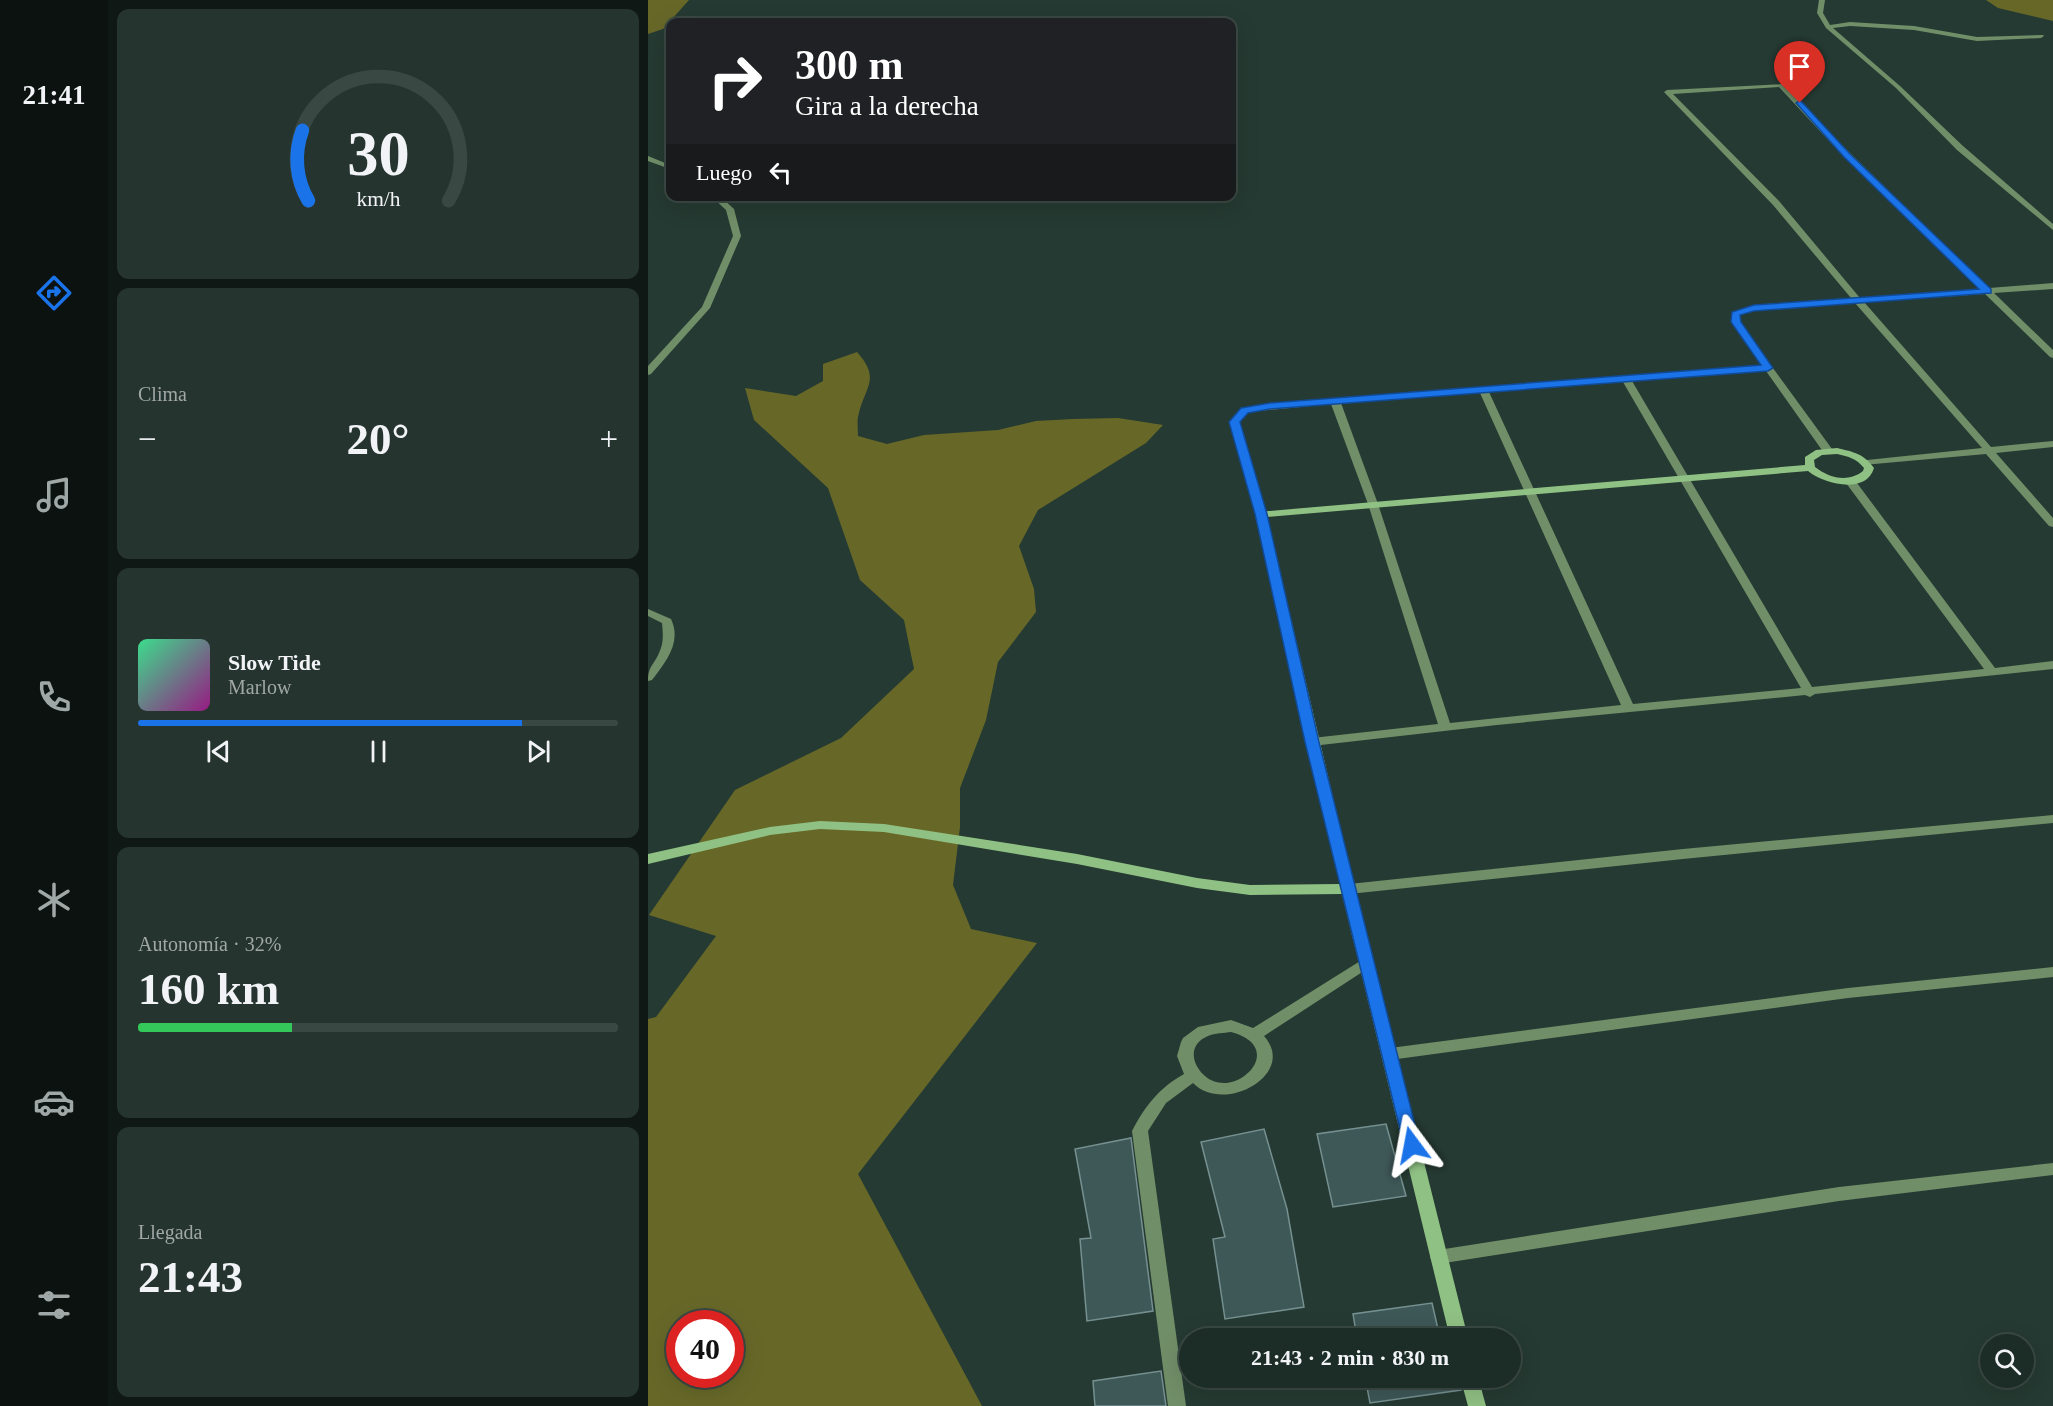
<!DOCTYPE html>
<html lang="es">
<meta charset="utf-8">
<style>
:root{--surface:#1c2c26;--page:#25342e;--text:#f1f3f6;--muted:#a0a7a7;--line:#3a4843;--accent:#1a73e8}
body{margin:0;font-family:"Times New Roman",serif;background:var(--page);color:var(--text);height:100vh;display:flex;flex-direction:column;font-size:22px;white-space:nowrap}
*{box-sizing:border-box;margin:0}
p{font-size:20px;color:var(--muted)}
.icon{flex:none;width:33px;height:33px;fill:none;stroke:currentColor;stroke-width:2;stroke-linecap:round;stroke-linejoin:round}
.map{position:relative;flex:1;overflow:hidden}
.drawer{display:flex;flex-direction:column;gap:9px;padding:9px;background:#0f1815;width:540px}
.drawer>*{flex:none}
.banner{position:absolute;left:18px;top:18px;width:570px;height:183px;border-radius:12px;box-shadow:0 6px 24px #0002,0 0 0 2px var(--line);background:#202124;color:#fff;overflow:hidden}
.buttons{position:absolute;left:1332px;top:1334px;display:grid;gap:12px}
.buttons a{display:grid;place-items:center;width:54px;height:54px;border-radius:50%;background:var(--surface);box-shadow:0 6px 24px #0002,0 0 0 2px var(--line);font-size:30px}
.speed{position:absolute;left:18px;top:1310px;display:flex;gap:12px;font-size:30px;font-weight:700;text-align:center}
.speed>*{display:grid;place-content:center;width:78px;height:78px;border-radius:50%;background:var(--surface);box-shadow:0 6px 24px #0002,0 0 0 2px var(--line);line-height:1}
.speed .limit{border:9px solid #d22;background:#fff;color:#111}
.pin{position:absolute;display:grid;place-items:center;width:51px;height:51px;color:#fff;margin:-62px -26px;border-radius:50% 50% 50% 0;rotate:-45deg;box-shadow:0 0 6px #0007}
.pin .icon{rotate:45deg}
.me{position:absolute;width:66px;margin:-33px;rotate:347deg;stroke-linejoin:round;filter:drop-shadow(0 0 4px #0008)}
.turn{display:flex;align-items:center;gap:21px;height:126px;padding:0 30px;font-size:27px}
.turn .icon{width:78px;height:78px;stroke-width:2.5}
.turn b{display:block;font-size:42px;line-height:51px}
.then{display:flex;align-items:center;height:57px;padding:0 30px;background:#0003;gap:12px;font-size:22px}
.big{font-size:45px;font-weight:700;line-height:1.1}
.drawer .card{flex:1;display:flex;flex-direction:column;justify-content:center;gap:9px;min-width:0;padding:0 21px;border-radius:12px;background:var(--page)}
.drawer .dial{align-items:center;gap:0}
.dial svg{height:156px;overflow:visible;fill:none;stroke:var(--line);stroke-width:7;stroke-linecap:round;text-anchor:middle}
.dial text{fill:var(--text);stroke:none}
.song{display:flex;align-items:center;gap:18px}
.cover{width:72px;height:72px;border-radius:9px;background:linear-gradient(135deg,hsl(150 70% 55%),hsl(310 70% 35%))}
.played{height:6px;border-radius:3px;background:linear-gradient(90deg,var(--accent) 80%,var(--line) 80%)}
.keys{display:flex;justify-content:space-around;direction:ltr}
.heat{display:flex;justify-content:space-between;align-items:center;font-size:33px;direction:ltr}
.charge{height:9px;border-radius:4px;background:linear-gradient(90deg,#34c759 32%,var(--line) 0)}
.trip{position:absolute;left:531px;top:1328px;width:342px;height:60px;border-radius:30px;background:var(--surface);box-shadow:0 6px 24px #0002,0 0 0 2px var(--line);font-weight:700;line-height:60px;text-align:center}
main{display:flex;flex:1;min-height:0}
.tabs{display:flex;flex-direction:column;width:108px;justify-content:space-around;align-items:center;background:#0b120f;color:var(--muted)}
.tabs .icon{width:42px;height:42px}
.tabs .selected{color:var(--accent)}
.tabs b{font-size:27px;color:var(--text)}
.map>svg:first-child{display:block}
</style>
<main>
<nav class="tabs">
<b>21:41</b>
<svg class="icon selected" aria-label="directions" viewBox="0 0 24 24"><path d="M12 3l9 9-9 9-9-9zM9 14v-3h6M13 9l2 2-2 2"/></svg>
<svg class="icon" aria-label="music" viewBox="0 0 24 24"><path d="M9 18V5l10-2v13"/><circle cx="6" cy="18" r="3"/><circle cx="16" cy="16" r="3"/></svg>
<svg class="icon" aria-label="phone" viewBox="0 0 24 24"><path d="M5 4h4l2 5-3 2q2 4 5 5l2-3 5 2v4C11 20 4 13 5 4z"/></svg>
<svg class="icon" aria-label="climate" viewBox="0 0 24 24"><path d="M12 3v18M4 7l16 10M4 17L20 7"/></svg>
<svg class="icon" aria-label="car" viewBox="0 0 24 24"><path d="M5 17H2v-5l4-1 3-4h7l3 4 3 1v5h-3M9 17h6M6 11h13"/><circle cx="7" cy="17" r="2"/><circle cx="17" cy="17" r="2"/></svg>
<svg class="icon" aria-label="filters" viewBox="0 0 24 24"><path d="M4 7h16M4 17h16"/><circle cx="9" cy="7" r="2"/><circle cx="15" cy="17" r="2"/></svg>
</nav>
<section class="drawer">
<div class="card dial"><svg viewBox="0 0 100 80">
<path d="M14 69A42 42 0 1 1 86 69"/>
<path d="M14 69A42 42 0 0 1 11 33" stroke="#1a73e8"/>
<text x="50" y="56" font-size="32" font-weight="700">30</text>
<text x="50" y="72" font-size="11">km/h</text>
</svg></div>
<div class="card"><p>Clima</p>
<div class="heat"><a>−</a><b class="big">20°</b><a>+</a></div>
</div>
<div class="card">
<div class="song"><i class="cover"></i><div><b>Slow Tide</b><p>Marlow</p></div></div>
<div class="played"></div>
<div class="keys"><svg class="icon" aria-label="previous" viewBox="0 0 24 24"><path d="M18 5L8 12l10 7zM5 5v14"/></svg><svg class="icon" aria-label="pause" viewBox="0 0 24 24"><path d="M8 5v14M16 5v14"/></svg><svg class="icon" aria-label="next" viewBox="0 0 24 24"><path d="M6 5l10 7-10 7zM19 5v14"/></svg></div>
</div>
<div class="card"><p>Autonomía · 32%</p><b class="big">160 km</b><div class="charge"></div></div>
<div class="card"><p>Llegada</p><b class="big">21:43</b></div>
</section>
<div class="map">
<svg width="1405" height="1406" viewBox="0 0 1405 1406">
<rect width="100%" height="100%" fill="#253a32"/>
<path fill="#676828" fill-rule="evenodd" d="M0,0h41l-26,29 -15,5z
M1338,0h67v21l-55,-13z
M209,352c25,28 7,35 1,65 -1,6 0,13 0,19l29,8 37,-9 74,-5 38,-9 37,-2 45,-1 45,7 -17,18 -108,67 -19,36 15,43 2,23 -38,50 -12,58 -26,68v39l-7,58 18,44 66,14 -179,231 124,232h-334v-387l8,-2 60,-81 -67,-21 86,-125 106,-52 73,-69 -10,-49 -44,-40 -32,-92 -74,-68 -9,-32 51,8 27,-15v-17zM32,1323h50v51h-50z"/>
<path fill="#3e5757" stroke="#769091" stroke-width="1.5" d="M738,1124l20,72 -73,11 -16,-73z
M616,1129l23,80 17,98 -79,12 -12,-80 12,-2 -24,-95z
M483,1138l22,173 -66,10 -7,-82 11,-1 -16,-89z
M784,1303l8,35h-83l-4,-24z
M513,1371l5,35h-71l-2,-25z
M717,1377h93l3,13 -91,13z"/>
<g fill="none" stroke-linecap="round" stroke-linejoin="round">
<path fill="#708e68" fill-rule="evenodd" d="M0,156l22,9v4l-22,-8z
M63,196h9l14,13 7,27 -31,72 -59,66 -3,1v-9l54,-59 31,-71 -7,-26z
M0,609l23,10c11,23 -5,43 -19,61l-4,1c0,-15 6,-16 11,-28 5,-10 4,-20 3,-30l-14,-7z"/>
<path fill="#708e68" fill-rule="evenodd" d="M1171,0h6l-2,13 7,12 20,-3 64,4 63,11 66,-2 1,1 -3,2 -64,3 -63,-11 -64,-4 -17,2 67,58 63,60 90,78v6l-96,-80 -61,-62 -70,-60 -9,-15z
M1135,84l67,69 139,135 64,-5v6l-59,4 59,57v8l-3,-1 -65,-63 -121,8 127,145 62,-6v6l-57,6 57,65v9l-4,-1 -63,-72 -123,11v-4l4,-1 115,-12 -127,-145 -101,8 -14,4v8l92,126v4h-8l-58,-82 -134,10 180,306 172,-18 -138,-186v-4h8l141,189 58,-7v8l-238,25 -5,3 -5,-2 -308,30 -185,21 -4,-1 -2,-3 6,-4 126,-14 -70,-220 -37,-100 -83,8 -9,10 27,92 -5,3 -5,-3 -27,-92 2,-2 11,-12 28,-5 492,-37 -30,-43v-11l21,-7 98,-7 -78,-93 -109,-113 3,-2zM1131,87l65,70 136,132 -120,9 -81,-97 -106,-107zM975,382l178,306 -168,16 -144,-312zM832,393l141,312 -171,18 -72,-219 -37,-101z
M1405,815v8l-370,36 -334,35 -5,-2 -2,-3 2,-3 5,-2 334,-35z
M717,958l5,1 2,4 -2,4 -106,69c34,38 -40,79 -71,47l-27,20 -18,28 38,275h-18l-36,-275c13,-25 27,-43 52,-57l-7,-18 4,-14 2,-4 15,-11 33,-7 22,8zM583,1032c59,16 3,70 -26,44 -14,-12 -17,-32 3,-40 7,-3 16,-3 23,-4z
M1405,967v10l-205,21 -458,62 -5,-2 -2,-4 2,-4 5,-2 458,-60z
M1405,1163v12l-214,26 -401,63 -6,-2 -2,-5 2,-5 6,-2 401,-63z"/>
<path fill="#90c184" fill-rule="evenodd" d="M1189,448c17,4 27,6 37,20 -8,27 -50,16 -66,3l-541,46 105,446 25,91 71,284h-18l-108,-444 -92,1 -53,-7 -120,-24 -193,-32 -64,-3 -50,6 -122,29v-10l122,-27 50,-6 64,3 193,30 120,24 53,7 90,-1 -84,-370 1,-2 548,-47v-8l11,-7zM1189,454c12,3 19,4 27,14l-1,3c-15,12 -34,7 -48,-4l-1,-7 8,-5z
M812,1377h18l8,29h-18z"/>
</g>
<path fill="#1a73e8" stroke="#114b97" stroke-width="1.5" d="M1152,100l50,54 141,135v4l-237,18 -14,4 1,7 32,46 -5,3 -498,38 -22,4 -8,9 27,92 52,228 101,403 -2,5 -6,2 -7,-2 -100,-408 -50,-228 -26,-92 12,-14 29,-5 491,-38 -30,-43 1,-10 22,-7 225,-16 -135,-132 -47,-53 -1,-1z"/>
</svg>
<div class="buttons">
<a><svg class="icon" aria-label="search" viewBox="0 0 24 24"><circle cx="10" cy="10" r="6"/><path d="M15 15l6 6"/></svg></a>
</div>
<div class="speed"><div class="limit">40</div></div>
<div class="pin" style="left:1152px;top:103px;background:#d93025"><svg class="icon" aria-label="arrive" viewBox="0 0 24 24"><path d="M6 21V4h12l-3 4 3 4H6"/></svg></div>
<svg class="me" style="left:764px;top:1145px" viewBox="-20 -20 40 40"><path d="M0-17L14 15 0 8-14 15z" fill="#1a73e8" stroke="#fff" stroke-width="4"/></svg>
<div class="trip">21:43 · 2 min · 830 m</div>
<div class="banner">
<div class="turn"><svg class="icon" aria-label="right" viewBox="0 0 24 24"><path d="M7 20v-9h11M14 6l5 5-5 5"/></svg><div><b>300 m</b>Gira a la derecha</div></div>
<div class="then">Luego<svg class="icon" aria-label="left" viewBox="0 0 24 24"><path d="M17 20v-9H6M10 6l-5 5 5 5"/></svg></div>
</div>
</div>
</main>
